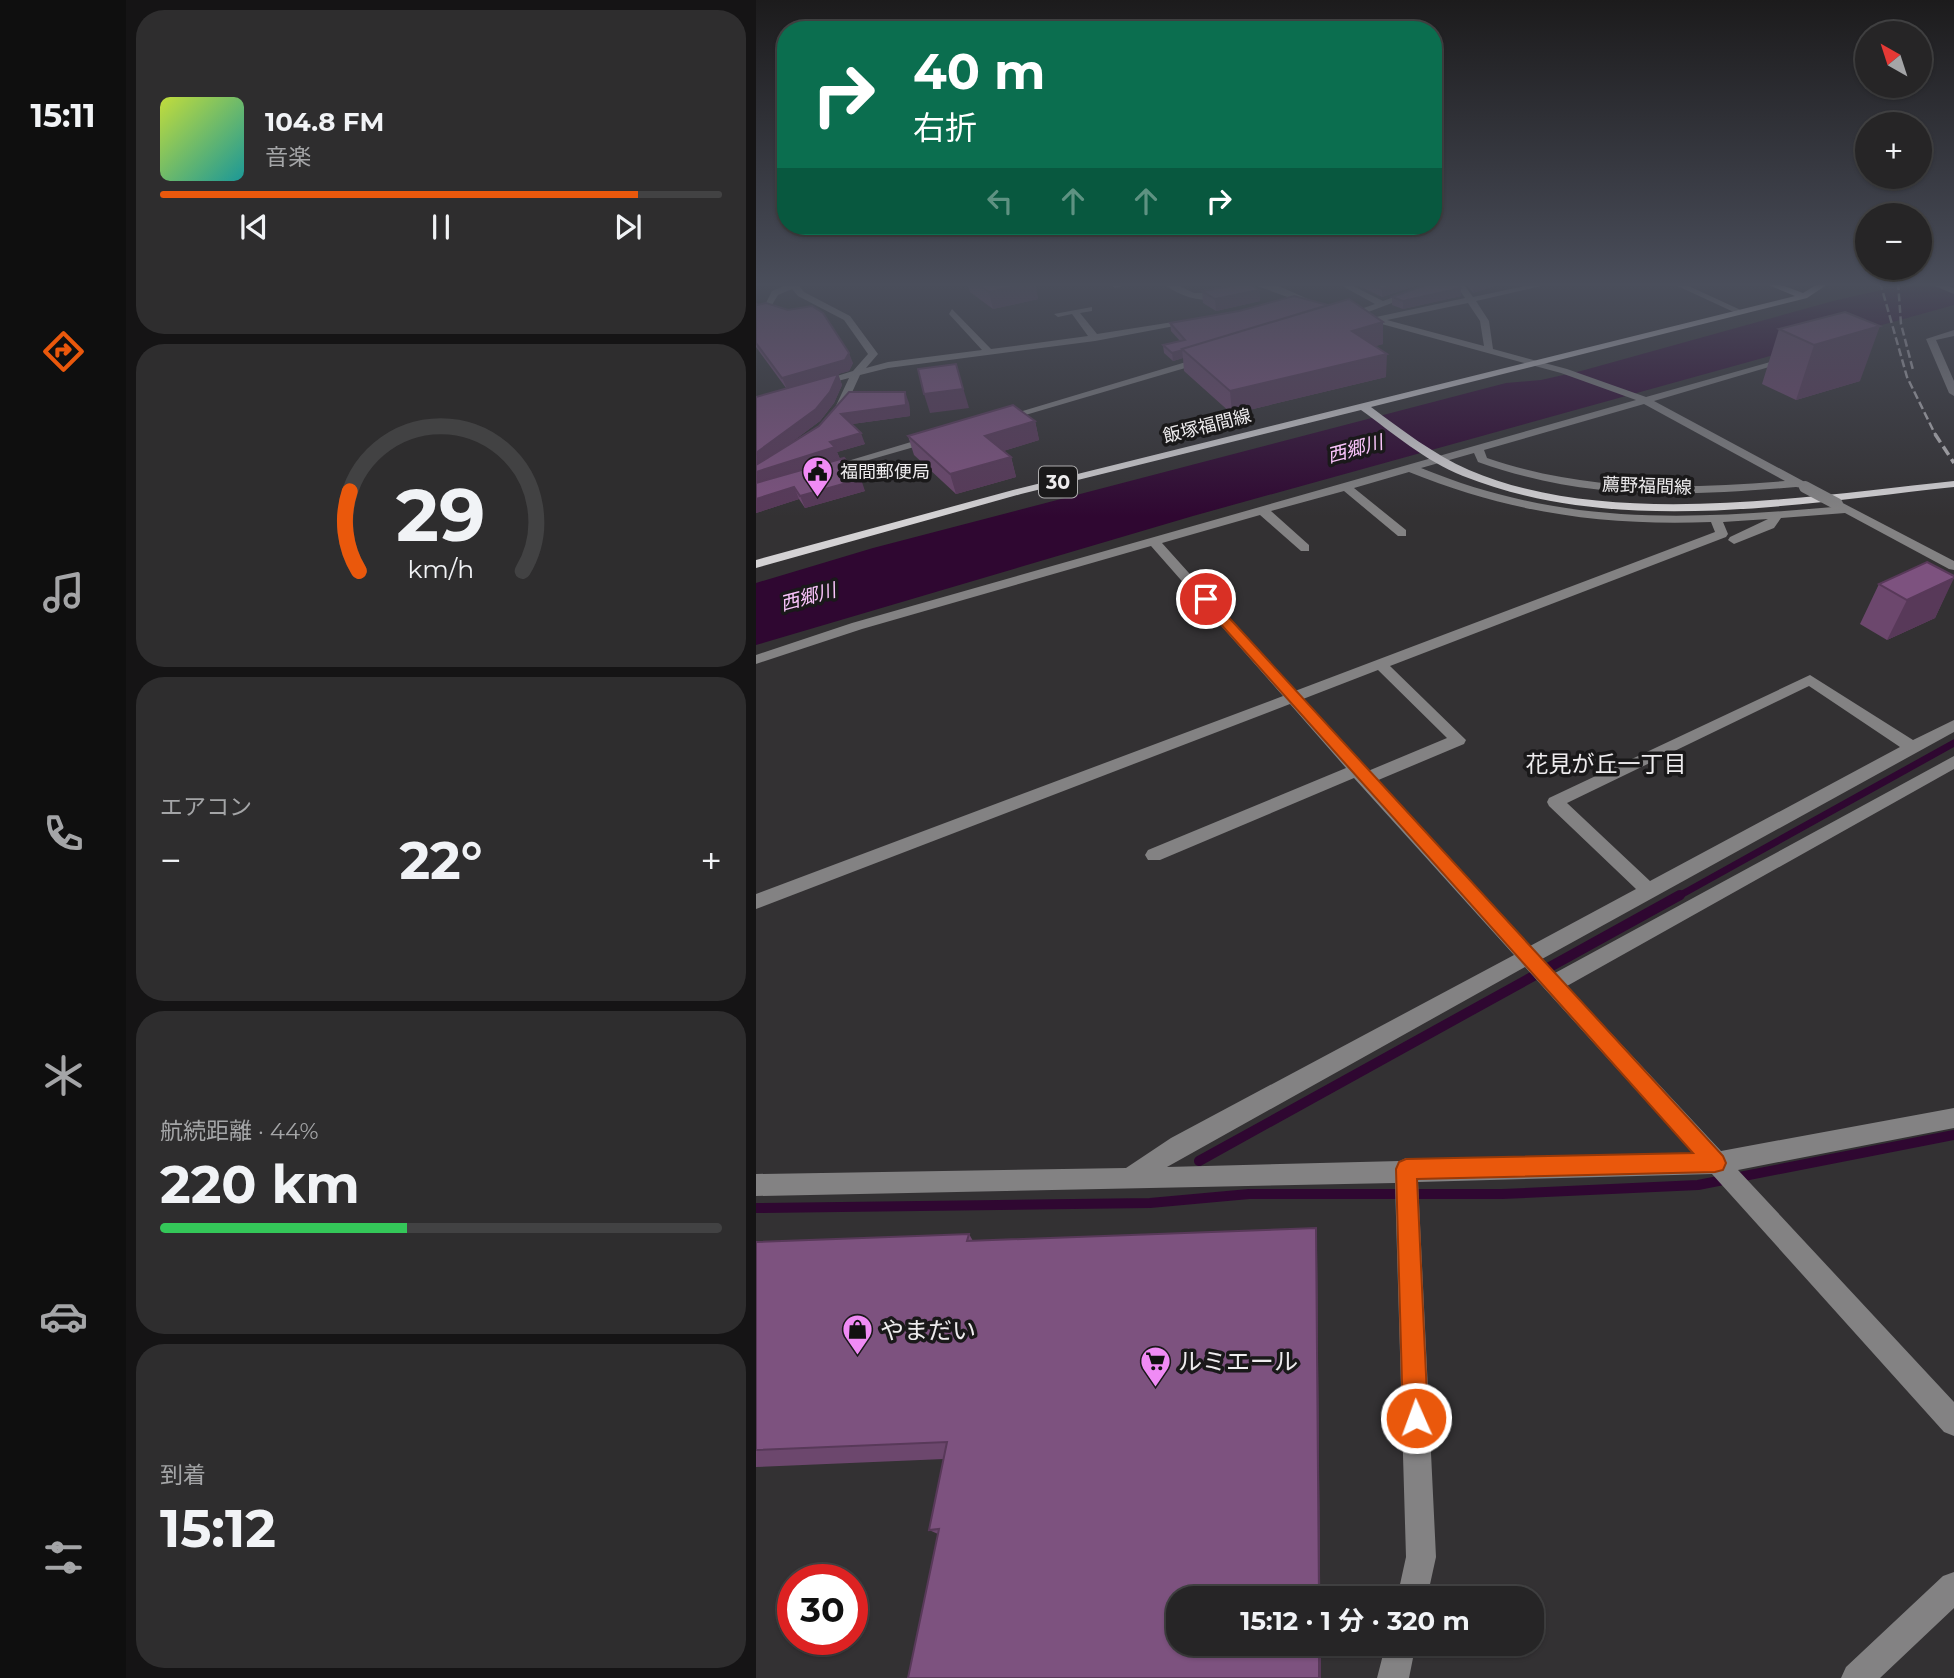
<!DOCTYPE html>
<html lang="ja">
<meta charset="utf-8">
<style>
:root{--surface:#262526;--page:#2e2d2e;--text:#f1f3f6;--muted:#a4a5a7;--line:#424243;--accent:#ea580c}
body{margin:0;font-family:Montserrat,"Noto Sans JP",sans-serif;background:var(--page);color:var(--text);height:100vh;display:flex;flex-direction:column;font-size:26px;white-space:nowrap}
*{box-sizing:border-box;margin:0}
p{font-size:23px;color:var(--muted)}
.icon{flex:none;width:38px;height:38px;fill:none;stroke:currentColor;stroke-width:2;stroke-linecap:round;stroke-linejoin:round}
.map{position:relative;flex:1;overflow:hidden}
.sheet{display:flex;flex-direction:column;gap:10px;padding:10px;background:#151415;width:630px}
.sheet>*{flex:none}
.top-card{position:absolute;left:21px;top:21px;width:665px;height:214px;border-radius:28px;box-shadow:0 2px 5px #0004,0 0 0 2px var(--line);background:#0b6e4f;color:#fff;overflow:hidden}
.needle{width:46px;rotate:321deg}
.tools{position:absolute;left:1099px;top:21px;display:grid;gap:14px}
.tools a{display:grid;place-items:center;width:77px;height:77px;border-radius:50%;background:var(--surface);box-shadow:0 2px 5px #0004,0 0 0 2px var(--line);font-size:35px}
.speed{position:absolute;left:21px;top:1564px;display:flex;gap:14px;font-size:35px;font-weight:700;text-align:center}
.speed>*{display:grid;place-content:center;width:91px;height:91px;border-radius:50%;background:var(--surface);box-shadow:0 2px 5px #0004,0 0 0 2px var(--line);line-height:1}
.speed .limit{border:10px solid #d22;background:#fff;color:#111}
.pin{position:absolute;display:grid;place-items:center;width:60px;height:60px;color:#fff;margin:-30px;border:4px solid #fff;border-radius:50%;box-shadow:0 2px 7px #0007}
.me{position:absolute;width:77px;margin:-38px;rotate:358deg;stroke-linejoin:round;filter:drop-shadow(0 0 5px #0008)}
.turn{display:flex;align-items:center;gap:24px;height:147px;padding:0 21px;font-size:32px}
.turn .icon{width:91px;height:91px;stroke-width:2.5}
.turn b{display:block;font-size:49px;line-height:60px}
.lanes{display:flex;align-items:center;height:66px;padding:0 21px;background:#0003;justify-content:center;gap:35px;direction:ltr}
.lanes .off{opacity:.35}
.big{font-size:52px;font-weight:700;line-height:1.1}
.sheet .tile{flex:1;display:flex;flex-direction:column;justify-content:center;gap:10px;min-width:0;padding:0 24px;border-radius:28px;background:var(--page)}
.sheet .dial{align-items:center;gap:0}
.dial svg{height:182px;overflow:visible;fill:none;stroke:var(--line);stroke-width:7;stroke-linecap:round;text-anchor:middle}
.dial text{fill:var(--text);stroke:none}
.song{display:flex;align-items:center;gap:21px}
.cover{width:84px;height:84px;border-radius:10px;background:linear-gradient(135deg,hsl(70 70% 55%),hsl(180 70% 35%))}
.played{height:7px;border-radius:4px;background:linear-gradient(90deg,var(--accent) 85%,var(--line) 85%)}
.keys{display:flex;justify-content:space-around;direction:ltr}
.heat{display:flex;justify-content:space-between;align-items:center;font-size:38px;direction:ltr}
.charge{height:10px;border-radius:5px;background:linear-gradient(90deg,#34c759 44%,var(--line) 0)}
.trip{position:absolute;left:410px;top:1586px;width:378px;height:70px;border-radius:28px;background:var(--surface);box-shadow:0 2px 5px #0004,0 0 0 2px var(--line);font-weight:700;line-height:70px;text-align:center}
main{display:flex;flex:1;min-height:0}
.tabs{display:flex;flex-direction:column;width:126px;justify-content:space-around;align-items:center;background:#0f0f0f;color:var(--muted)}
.tabs .icon{width:49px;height:49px}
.tabs .selected{color:var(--accent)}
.tabs b{font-size:32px;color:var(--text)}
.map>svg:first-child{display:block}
</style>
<main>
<nav class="tabs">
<b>15:11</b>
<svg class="icon selected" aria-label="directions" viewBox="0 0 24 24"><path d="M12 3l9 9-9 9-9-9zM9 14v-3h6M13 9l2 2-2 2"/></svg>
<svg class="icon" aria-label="music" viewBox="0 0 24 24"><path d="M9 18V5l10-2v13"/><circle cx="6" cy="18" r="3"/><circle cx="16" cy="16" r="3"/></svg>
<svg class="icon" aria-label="phone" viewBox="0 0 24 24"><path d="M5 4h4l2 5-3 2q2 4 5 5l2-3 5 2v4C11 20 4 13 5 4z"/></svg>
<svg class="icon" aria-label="climate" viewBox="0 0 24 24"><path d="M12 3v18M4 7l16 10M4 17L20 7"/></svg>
<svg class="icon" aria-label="car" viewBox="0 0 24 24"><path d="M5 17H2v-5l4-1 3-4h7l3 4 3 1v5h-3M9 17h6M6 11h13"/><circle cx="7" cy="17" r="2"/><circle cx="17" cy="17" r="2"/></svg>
<svg class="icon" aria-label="filters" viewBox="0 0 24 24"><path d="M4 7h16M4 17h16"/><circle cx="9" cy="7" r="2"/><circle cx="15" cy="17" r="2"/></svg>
</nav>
<section class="sheet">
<div class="tile">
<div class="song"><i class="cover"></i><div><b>104.8 FM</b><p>音楽</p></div></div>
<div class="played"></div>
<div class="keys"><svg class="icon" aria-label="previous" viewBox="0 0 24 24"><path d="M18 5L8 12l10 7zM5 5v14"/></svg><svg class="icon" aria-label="pause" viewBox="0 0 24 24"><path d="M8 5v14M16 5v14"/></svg><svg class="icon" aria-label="next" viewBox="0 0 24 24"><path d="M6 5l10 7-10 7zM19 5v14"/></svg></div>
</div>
<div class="tile dial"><svg viewBox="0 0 100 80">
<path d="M14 69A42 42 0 1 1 86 69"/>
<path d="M14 69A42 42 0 0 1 10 34" stroke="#ea580c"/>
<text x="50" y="56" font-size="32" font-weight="700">29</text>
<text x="50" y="72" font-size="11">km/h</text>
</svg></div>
<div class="tile"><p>エアコン</p>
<div class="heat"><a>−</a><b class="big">22°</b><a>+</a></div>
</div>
<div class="tile"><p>航続距離 · 44%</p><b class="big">220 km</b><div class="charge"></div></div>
<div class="tile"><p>到着</p><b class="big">15:12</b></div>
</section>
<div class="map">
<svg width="1198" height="1678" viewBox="0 0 1198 1678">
<rect width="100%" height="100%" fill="#333133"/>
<path fill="#2f0731" d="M1161,282h37v23l-761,211 -437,129v-62l117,-35 633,-165 35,-3 40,-9 252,-70z"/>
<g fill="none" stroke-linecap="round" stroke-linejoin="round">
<path stroke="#2f0731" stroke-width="7" d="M921,897l277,-154"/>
<path stroke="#2f0731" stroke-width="10" d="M443,1161l481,-266
M0,1208l394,-5 99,-9h253l196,-9 256,-50"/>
<path fill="#838283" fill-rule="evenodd" d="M14,282l27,1 7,9 46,24 28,38 -12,14 22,-6 94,-12 -33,-36 3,-5 39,40 97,-13 -16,-22 -14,3 -4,-3 38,-7v4l-12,2 17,21 95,-15 4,3 -101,19 -207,27 -28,7 -17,37 -5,3 -5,-3 16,-34 -33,9 -5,-3 42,-13 15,-17 -24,-34 -46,-24 -6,-7 -14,6 -11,18h-6l11,-22 12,-5z
M351,282h10l5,4 -7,2z
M406,282h9l23,11 30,-1 4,3c-20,11 -50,2 -66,-13z
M490,282l26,1 45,20 -7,2z
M579,282h10l38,19 52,-19h12l-84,32 13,3 89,-19 -11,-16h8l11,15 70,-15h15l-82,19 13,20 4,28 74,20 79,28 142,-40 8,2 -142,42 149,80 8,6 -2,2 -13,-2c-115,9 -208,14 -318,-25l-4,-9 -53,15c142,58 263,52 412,39l-2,-3 6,-4 117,61v9l-5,-1 -104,-56 -64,5 -7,10 -40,16 -6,-4 2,-3 38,-18 -45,3 5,12 -2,3 -336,129 76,74 -2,4 -88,37 154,165 106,-57 -87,-83 -2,-4 2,-4 261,-123 103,65 41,-20v12l-412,227 13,14 399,-217v13l-387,217 154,165 233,-43v20l-216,42 216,232v34l-10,-4 -232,-258 -294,8 18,375 -9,41h-30l9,-41 -11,-374 -639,13v-22l370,-6 45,-30 343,-183 -160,-177 -194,82h-12l-3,-5 3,-5 198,-82 -56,-64 -534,205v-15l527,-198 -132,-150 -289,83 -106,35v-9l96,-32 784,-223 -75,-27 -205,-56 -15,3v-4l34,-12zM712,303l12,18 4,25 -97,-26zM888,404l141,77c-105,8 -198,11 -298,-23l-3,-8zM653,472c101,41 194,54 302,50l4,10 -420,159 -133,-148 98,-28 41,36h8v-6l-38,-34 73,-20 54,45h8v-6l-52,-42zM622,670l69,68 -79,33 -65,-72zM1053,686l91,61 -250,134 -83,-78zM769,967l168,186 -281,7 -6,-2 -6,3 -233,6z
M913,282h11l65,30 -7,2z
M1169,282h12l17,6v6z
M1198,330v6l-18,4 18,41v15l-5,-3 -23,-54z
M450,356l5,3 -2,2 -204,60 -9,-2z
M175,436l5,3 -1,2 -108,31 -6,-3z
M1198,1572v36l-74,70h-39l5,-11 97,-91z
M630,1643h30l-7,35h-32z"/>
<path fill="#d4d2d4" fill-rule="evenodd" d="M1005,282h12l30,11 18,-11h10l-24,16 -436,109c31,23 62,47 98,63 140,60 338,26 485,11v6c-159,17 -337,50 -491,-11 -38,-15 -70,-43 -102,-66l-340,84 -265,74v-8l257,-70 782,-194z"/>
<path stroke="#b8b6b8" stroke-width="2.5" stroke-dasharray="8 3.5" stroke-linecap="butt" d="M1124,282l27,95 29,59
M1142,282l3,42 12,46"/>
<path stroke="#b8b6b8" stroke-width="3.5" stroke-dasharray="10 5" stroke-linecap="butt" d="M1179,434l19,29"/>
<path stroke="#838283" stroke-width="12" d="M1049,487l32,17"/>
</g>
<path fill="#6c476d" d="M211,282h68l3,17 -45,10 -23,-17z
M595,282h76l-45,15z
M709,282h41l-33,11z
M705,288v8l-58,13 -11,-4v-8z
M503,290l1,11 -44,10 -13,-8 -1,-12z
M0,303l1,2 96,58 -4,8 -11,3 4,11 -8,18 -14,18 -35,26 124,-44 1,13 -58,8 13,20 -28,8 3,7 25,32 -60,17 -6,-9 -43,14 30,-125 -30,-41z
M1089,312l15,69 -64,19 -34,-16 17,-55z
M627,322v22l-8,2 11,31 -154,37 -48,-43 -1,-13 -10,3 -9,-8 -1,-8 17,-4 -9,-10 -1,-8z
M279,421l4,19 -36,11 8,6 5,20 -60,17 -42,-39 -6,-19z
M1198,576l-19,42 -48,22 -27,-16 19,-40z
M213,1234l4,7 344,9 4,428h-413l30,-144 -9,-4 15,-71 -188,8v-225z"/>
<path fill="#583959" d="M279,282l3,17 -45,10 -4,-17z
M648,282h23l-45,15v-8z
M728,282h22l-33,11 1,-8z
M705,288v8l-58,13v-8z
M503,290l1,11 -44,10 -1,-12z
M627,322v22l-31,9v-22z
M1124,326l-20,55 -64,19 18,-55z
M426,350l1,8 -10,3 -1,-8z
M93,353l4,10 -4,8 -11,3 4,11 -8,18 -14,18 -64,48v-16l31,-64 -5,-11z
M631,354l-1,23 -154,37 -2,-23z
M200,364l13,44 -39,5 -6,-19z
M149,392l4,11 1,13 -65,9 -4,-11z
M279,421l4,19 -48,15 -6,-19z
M105,433l4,11 -28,8 3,7 -84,26v-13l74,-30z
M255,457l5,20 -60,17 -6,-20z
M105,479l4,12 -60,17 -5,-12z
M38,487l5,12 -43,14v-14z
M1198,578l-19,40 -48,22 20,-40z
M560,1228l1,22 3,348h-1z
M563,1643h2v35h-2z"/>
<path fill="#7d527f" stroke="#583959" stroke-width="2" d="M219,282h59l-45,10z
M611,282h37l-22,7z
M678,282h23l4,6 -58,13 -11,-4z
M716,282h12l-10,3z
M492,283l11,7 -44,9 -13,-8z
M538,296l34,9 -146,44 1,1 -11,3 -9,-8 22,-5 -15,-17 69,-12z
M593,299l34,23 -31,9 35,23 -157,37 -48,-42z
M0,303l1,2 9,-2 22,7 24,-4 11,7 26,40 -4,7 -63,18 -26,-35z
M1089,312l35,14 -66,19 -35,-16z
M200,364l7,25 -39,5 -6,-25z
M82,374l-8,18 -14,17 -60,44v-56z
M93,392h56l1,13 -65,9 20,19 -31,9 5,5 -79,25v-7l63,-39z
M257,405l22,16 -50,15 26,21 -61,17 -42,-38z
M88,458l17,21 -61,17 -6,-9 -38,12v-16z
M1171,562l27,14v2l-47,22 -28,-16z
M560,1228l3,370h-141v45h141v35h-411l31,-149 -10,1 18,-88 -191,8v-208l213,-8 -2,7z"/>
<linearGradient id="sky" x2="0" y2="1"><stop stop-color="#1c1b1c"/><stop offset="0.55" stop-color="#4a4e5b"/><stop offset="1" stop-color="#4a4e5b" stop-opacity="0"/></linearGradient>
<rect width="1198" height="517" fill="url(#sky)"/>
<path fill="#ea580c" stroke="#983908" stroke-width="2" d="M445,597h9l513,559 3,7 -3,7 -8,2 -298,7 11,239 -4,9 -8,4 -9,-4 -4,-9 -7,-249 3,-7 7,-3 287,-6 -492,-551z"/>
<defs>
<symbol id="civic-pin" viewBox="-11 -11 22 30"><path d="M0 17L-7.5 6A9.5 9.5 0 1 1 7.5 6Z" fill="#f08bf5" stroke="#1a191a"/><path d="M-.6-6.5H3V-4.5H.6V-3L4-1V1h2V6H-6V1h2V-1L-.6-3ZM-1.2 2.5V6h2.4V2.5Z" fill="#111"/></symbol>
<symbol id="shop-pin" viewBox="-11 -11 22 30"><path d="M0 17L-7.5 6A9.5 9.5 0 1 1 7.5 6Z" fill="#f08bf5" stroke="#1a191a"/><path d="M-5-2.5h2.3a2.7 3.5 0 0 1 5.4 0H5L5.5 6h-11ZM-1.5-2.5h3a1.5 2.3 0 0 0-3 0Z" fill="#111"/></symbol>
<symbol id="supermarket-pin" viewBox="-11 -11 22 30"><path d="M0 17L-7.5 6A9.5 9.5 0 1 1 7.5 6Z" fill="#f08bf5" stroke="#1a191a"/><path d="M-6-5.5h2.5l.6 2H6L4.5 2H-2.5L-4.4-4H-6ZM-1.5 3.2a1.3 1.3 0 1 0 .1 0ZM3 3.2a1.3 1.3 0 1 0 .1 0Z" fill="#111"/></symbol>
</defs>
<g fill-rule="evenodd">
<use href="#civic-pin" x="44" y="454" width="35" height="47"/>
<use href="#shop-pin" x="84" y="1312" width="35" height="47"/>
<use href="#supermarket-pin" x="382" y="1344" width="35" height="47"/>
</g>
<g text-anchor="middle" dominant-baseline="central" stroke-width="7" stroke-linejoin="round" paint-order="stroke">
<g font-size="18" fill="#eeecee" stroke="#1a191a">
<text transform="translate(451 426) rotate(-14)">飯塚福間線</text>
<text transform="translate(891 486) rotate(2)">薦野福間線</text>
</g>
<g font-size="18" fill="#eeecee" stroke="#1a191a" text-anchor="start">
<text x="84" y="472">福間郵便局</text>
</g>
<g font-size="19" font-style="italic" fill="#fbc5fc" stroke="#1a191a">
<text transform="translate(599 449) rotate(-15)">西郷川</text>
<text transform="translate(52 597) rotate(-15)">西郷川</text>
</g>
<rect fill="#1a191a" stroke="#aeadae" stroke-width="2" x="283" y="466.5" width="38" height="31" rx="5"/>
<g font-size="19" font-weight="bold" fill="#eeecee">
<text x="302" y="482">30</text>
</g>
<g font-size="23" fill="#eeecee" stroke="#1a191a">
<text x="850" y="764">花見が丘一丁目</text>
</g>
<g font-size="24" fill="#eeecee" stroke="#1a191a" text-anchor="start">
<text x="124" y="1330">やまだい</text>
<text x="422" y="1361">ルミエール</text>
</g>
</g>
</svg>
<div class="tools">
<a><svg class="needle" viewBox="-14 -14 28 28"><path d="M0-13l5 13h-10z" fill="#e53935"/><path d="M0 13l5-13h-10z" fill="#a4a5a7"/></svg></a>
<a>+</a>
<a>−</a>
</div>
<div class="speed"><div class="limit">30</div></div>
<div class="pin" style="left:450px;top:599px;background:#d93025"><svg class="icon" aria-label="arrive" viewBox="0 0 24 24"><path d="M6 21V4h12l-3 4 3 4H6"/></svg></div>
<svg class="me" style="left:660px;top:1418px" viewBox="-20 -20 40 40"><circle r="17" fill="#ea580c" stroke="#fff" stroke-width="3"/><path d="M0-11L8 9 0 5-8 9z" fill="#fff"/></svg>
<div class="trip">15:12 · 1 分 · 320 m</div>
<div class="top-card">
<div class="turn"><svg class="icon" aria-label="right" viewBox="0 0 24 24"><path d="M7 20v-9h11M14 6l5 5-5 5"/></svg><div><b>40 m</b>右折</div></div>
<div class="lanes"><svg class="icon off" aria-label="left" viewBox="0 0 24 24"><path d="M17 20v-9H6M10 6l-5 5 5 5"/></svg><svg class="icon off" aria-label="ahead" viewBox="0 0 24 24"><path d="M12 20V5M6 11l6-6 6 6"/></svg><svg class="icon off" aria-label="ahead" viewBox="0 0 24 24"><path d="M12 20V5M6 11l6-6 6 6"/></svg><svg class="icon" aria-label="right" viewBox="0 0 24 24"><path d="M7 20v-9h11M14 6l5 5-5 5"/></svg></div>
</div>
</div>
</main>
